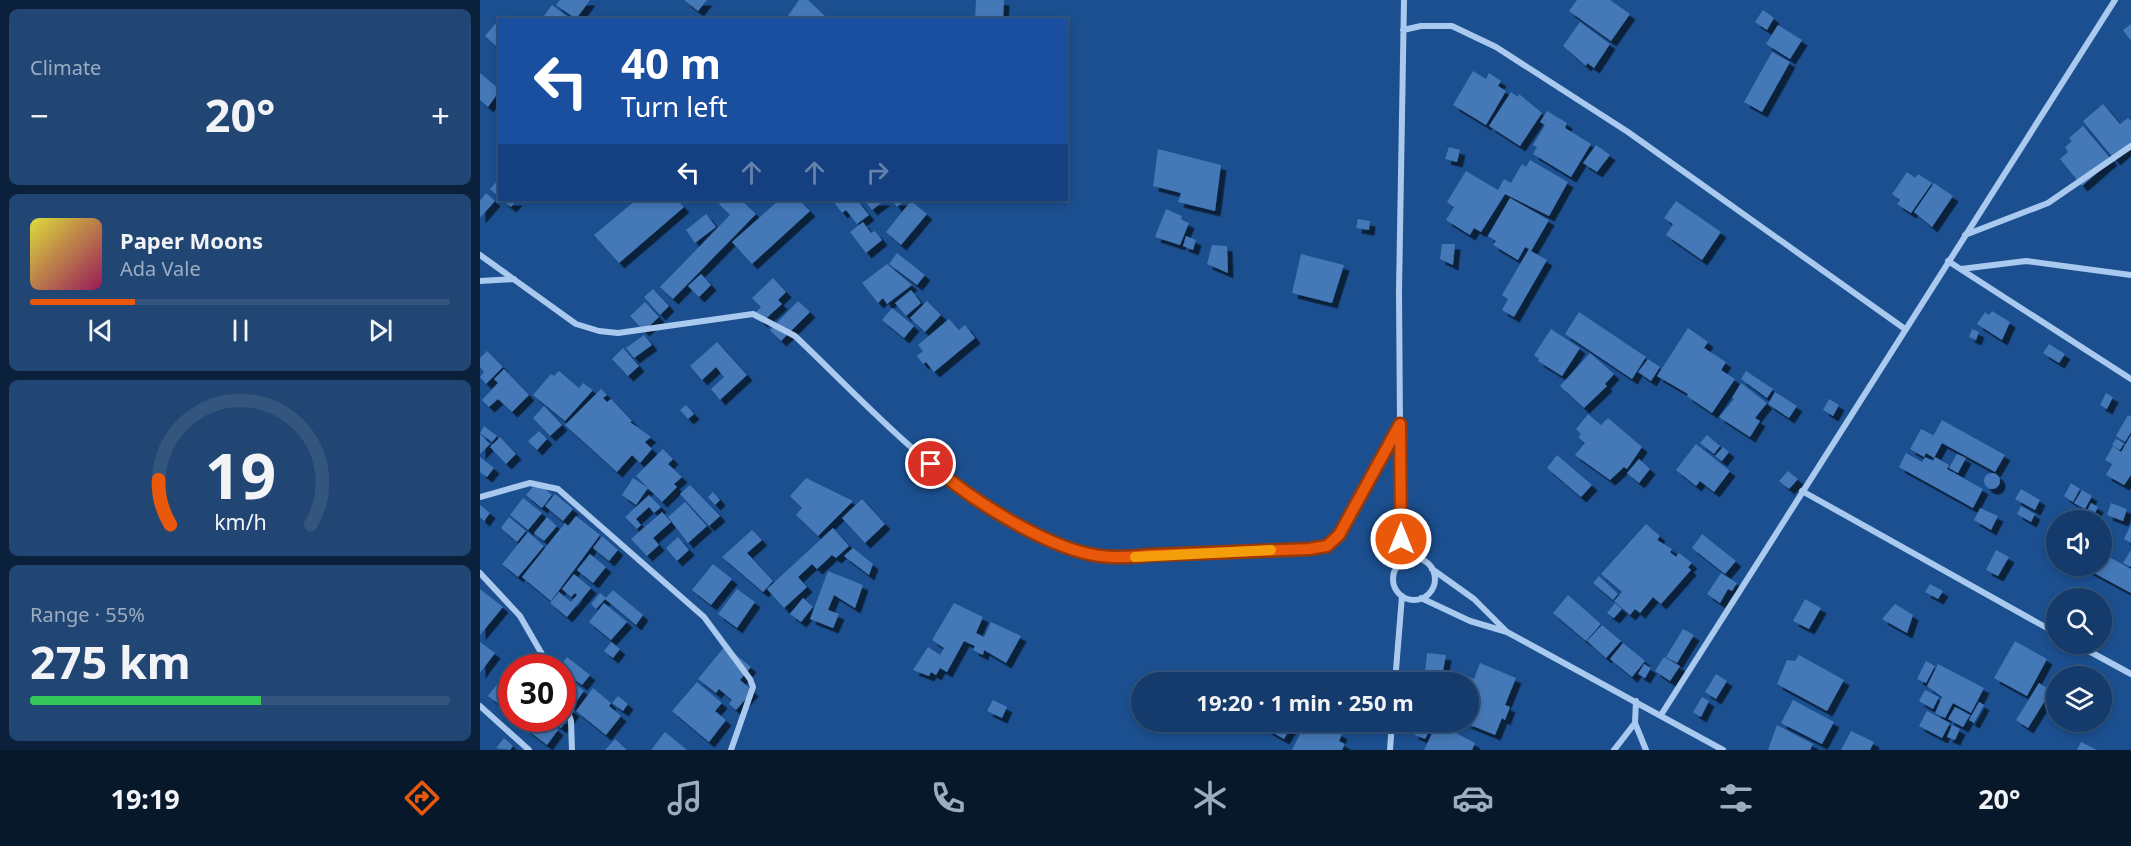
<!DOCTYPE html>
<meta charset="utf-8">
<style>
:root{--surface:#143b6b;--page:#214673;--text:#f1f3f6;--muted:#9dadc1;--line:#33557e;--accent:#ea580c}
body{margin:0;font-family:"Noto Sans",sans-serif;background:var(--page);color:var(--text);height:100vh;display:flex;flex-direction:column;font-size:22px;white-space:nowrap}
*{box-sizing:border-box;margin:0}
p{font-size:20px;color:var(--muted)}
.icon{flex:none;width:33px;height:33px;fill:none;stroke:currentColor;stroke-width:2;stroke-linecap:round;stroke-linejoin:round}
.map{position:relative;flex:1;overflow:hidden}
.sheet{display:flex;flex-direction:column;gap:9px;padding:9px;background:#0b203b;width:480px}
.sheet>*{flex:none}
.banner{position:absolute;left:18px;top:18px;width:570px;height:183px;border-radius:0px;box-shadow:0 3px 9px #0003,0 0 0 2px var(--line);background:#1a4fa0;color:#fff;overflow:hidden}
.fabs{position:absolute;left:1566px;top:510px;display:grid;gap:12px}
.fabs a{display:grid;place-items:center;width:66px;height:66px;border-radius:50%;background:var(--surface);box-shadow:0 3px 9px #0003,0 0 0 2px var(--line);font-size:30px}
.speed{position:absolute;left:18px;top:654px;display:flex;gap:12px;font-size:30px;font-weight:700;text-align:center}
.speed>*{display:grid;place-content:center;width:78px;height:78px;border-radius:50%;background:var(--surface);box-shadow:0 3px 9px #0003,0 0 0 2px var(--line);line-height:1}
.speed .limit{border:9px solid #d22;background:#fff;color:#111}
.pin{position:absolute;display:grid;place-items:center;width:51px;height:51px;color:#fff;margin:-26px;border:3px solid #fff;border-radius:50%;box-shadow:0 2px 6px #0007}
.me{position:absolute;width:66px;margin:-33px;rotate:0deg;stroke-linejoin:round;filter:drop-shadow(0 0 4px #0008)}
.turn{display:flex;align-items:center;gap:21px;height:126px;padding:0 24px;font-size:27px}
.turn .icon{width:78px;height:78px;stroke-width:2.5}
.turn b{display:block;font-size:42px;line-height:51px}
.lanes{display:flex;align-items:center;height:57px;padding:0 24px;background:#0003;justify-content:center;gap:30px;direction:ltr}
.lanes .off{opacity:.35}
.big{font-size:45px;font-weight:700;line-height:1.1}
.sheet .widget{flex:1;display:flex;flex-direction:column;justify-content:center;gap:9px;min-width:0;padding:0 21px;border-radius:9px;background:var(--page)}
.sheet .dial{align-items:center;gap:0}
.dial svg{height:156px;overflow:visible;fill:none;stroke:var(--line);stroke-width:7;stroke-linecap:round;text-anchor:middle}
.dial text{fill:var(--text);stroke:none}
.song{display:flex;align-items:center;gap:18px}
.cover{width:72px;height:72px;border-radius:9px;background:linear-gradient(135deg,hsl(60 70% 55%),hsl(330 70% 35%))}
.played{height:6px;border-radius:3px;background:linear-gradient(90deg,var(--accent) 25%,var(--line) 25%)}
.keys{display:flex;justify-content:space-around;direction:ltr}
.heat{display:flex;justify-content:space-between;align-items:center;font-size:33px;direction:ltr}
.charge{height:9px;border-radius:4px;background:linear-gradient(90deg,#34c759 55%,var(--line) 0)}
.trip{position:absolute;left:651px;top:672px;width:348px;height:60px;border-radius:30px;background:var(--surface);box-shadow:0 3px 9px #0003,0 0 0 2px var(--line);font-weight:700;line-height:60px;text-align:center}
.tab-bar{display:flex;height:96px;justify-content:space-around;align-items:center;background:#08182b;color:var(--muted)}
.tab-bar .icon{width:42px;height:42px}
.tab-bar .on{color:var(--accent)}
.tab-bar b{font-size:27px;color:var(--text)}
main{display:flex;flex:1;min-height:0}
.map>svg:first-child{display:block}
</style>
<main>
<section class="sheet">
<div class="widget"><p>Climate</p>
<div class="heat"><a>−</a><b class="big">20°</b><a>+</a></div>
</div>
<div class="widget">
<div class="song"><i class="cover"></i><div><b>Paper Moons</b><p>Ada Vale</p></div></div>
<div class="played"></div>
<div class="keys"><svg class="icon" aria-label="previous" viewBox="0 0 24 24"><path d="M18 5L8 12l10 7zM5 5v14"/></svg><svg class="icon" aria-label="pause" viewBox="0 0 24 24"><path d="M8 5v14M16 5v14"/></svg><svg class="icon" aria-label="next" viewBox="0 0 24 24"><path d="M6 5l10 7-10 7zM19 5v14"/></svg></div>
</div>
<div class="widget dial"><svg viewBox="0 0 100 80">
<path d="M14 69A42 42 0 1 1 86 69"/>
<path d="M14 69A42 42 0 0 1 8 46" stroke="#ea580c"/>
<text x="50" y="56" font-size="32" font-weight="700">19</text>
<text x="50" y="72" font-size="11">km/h</text>
</svg></div>
<div class="widget"><p>Range · 55%</p><b class="big">275 km</b><div class="charge"></div></div>
</section>
<div class="map">
<svg width="1651" height="750" viewBox="0 0 1651 750">
<defs>
<filter id="shadow"><feDropShadow dx="5.5" dy="5.5" stdDeviation="0" flood-color="#0009"/></filter>
</defs>
<rect width="100%" height="100%" fill="#1b4f8f"/>
<path fill="#4478b7" filter="url(#shadow)" d="M80,0h30l-14,19 -20,-14z
M204,0h23l-9,11z
M319,0h9l17,16 -4,4h-36z
M496,0h28l-1,20h-28z
M1097,0h33l20,14 -19,27 -42,-30z
M72,5l20,15h-31z
M1283,10l11,8 -7,12 -12,-8z
M1100,22l30,22 -16,24 -7,-5 -1,3 -23,-20z
M15,24l5,4v14l-4,4 -11,-10z
M1651,24v17l-8,-11z
M1298,25l24,15 -12,19 -24,-15z
M1292,52l18,10 -28,50 -18,-10z
M993,71l13,8 3,-6 12,8 -3,5 8,5 -20,34 -33,-20z
M0,73l20,17 -12,17 -8,-7z
M1031,92l7,5 1,-3 23,19 -22,33 -31,-20z
M1623,104l17,20 8,-6 3,3v25l-16,14 -32,-39z
M1067,111l20,12 -2,5 26,16 -20,33 -38,-23 4,-7 -4,-2 12,-20 -5,-3z
M1603,126l29,34 -30,26 -22,-27 8,-7 -3,-5 7,-6 -3,-3z
M1116,145l14,10 -13,17 -14,-9z
M969,147l11,3 -3,12 -12,-3z
M678,149l63,16 -6,46 -37,-9 3,-9 -28,-7z
M1050,160l38,22 -19,34 -44,-22 -24,38 -7,-4 -4,7 -24,-15 8,-13 -7,-5 19,-31 32,19 6,-11 7,4 11,-19 4,3z
M1427,172l8,6 3,-4 14,9 -21,30 -14,-9 3,-4 -8,-6z
M20,178v20l-10,-9z
M1454,183l19,13 -21,31 -18,-15z
M6,193l9,8 -15,17v-17z
M1030,198l39,22 -18,31 16,9 -33,57 -12,-7 6,-11 -6,-4 27,-46 -4,-2 -7,13 -25,-15 3,-4 -8,-5z
M22,200h15l-6,7z
M156,200h41l7,7 -65,56 -25,-28z
M244,200h17l15,14 -83,85 -13,-12 70,-72 -11,-11z
M299,200h20l11,11 -58,53 -20,-22z
M355,200h22l12,15 -12,9 -11,-14 -4,3 -9,-12z
M384,200h21l-13,10z
M412,200h13l-8,7z
M431,201l16,13 -26,31 -15,-13z
M1196,201l45,31 -19,28 -36,-25 7,-11 -9,-6z
M686,209l16,7 -1,3 8,4 -9,22 -25,-8z
M226,214l10,13 -21,16 -9,-13z
M878,219l12,2 -1,9 -13,-2z
M383,222l8,11 4,-2 7,9 -16,13 -16,-21z
M706,236l10,4 -3,10 -10,-4z
M962,244h13l-2,21 -13,-6z
M732,245l15,1 1,27 -21,-9z
M417,253l28,22 -8,10 -28,-21z
M821,254l43,11 -12,38 -40,-10z
M407,264l25,21 -25,19 -4,-6 -5,5 -16,-20z
M221,274l10,11 -12,12 -11,-11z
M293,278l13,14 -8,8 4,4 -20,18 -8,-8 7,-7 -9,-9z
M173,289l16,17 -9,9 -16,-18z
M431,290l10,13 -15,13 -11,-13z
M318,301l12,11 -29,29 -11,-11z
M447,301l14,14 -16,17 -15,-14z
M165,302l14,15 -15,14 -14,-15z
M412,308l22,18 -10,12 -22,-18z
M1512,311l18,11 -8,18 -25,-16 8,-12 4,3z
M1099,312l67,45 -14,22 -67,-45z
M469,319l10,11 6,-5 10,13 -41,34 -8,-10 -3,2 -6,-8 6,-5 -5,-6z
M1208,328l20,14 -4,6 22,14 -5,8 14,9 -23,34 -25,-17 1,-2 -31,-18z
M1071,329l29,19 -18,28 -24,-15 1,-2 -5,-4z
M1492,329l7,3 -3,8 -7,-3z
M164,335l8,10 -18,13 -8,-10z
M237,342l30,33 -27,25 -9,-11 13,-12 -8,-10 -14,13 -12,-14z
M1569,344l16,10 -6,9 -16,-10z
M143,348l16,18 -11,10 -16,-17z
M7,351l16,16 -17,17 -6,-7 4,-5 -4,-5v-9z
M1110,353l24,21 -9,10 2,2 -23,22 -24,-22z
M1168,359l12,8 -9,14 -13,-9z
M24,369l25,26 -17,17 -14,-13 -9,8 -7,-7 16,-17 -4,-4z
M79,371l20,17 4,-5 10,7 -28,31 -32,-26 18,-21 3,2z
M1266,371l27,18 -6,9 -26,-19z
M1261,383l26,20 -12,15 5,3 -10,16 -31,-20 15,-18 -2,-1z
M121,389l6,6 -4,3 4,4 4,-3 21,22 -2,1 21,15 -6,5 7,7 -12,14 -8,-8 -15,17 -52,-47z
M1295,392l22,14 -8,12 -21,-14z
M1626,393l7,4 -6,12 -7,-4z
M1349,399l10,6 -6,11 -10,-6z
M206,405l8,9 -6,5 -8,-9z
M64,406l18,19 -12,11 -17,-18z
M1108,414l13,11 7,-7 34,29 -15,22 -3,-2 -14,13 -35,-25 10,-12 -7,-6 3,-3 -5,-5z
M1648,415l3,2v15l-6,10 -9,-6z
M1462,420l63,35 -10,17 -53,-29 -8,15 -8,-5 -2,4 -14,-8 11,-20 12,6 -1,3z
M4,426l13,10 -5,6 -12,-9z
M59,431l8,8 -10,11 -9,-9z
M0,434l10,10 -10,10z
M1227,435l13,11 -6,8 -14,-11z
M1651,435v40l-7,10 -18,-10 6,-11 -7,-4 8,-14 8,6z
M20,437l16,17 -10,10 -16,-17z
M1636,439l8,4 -4,7 -8,-5z
M1216,444l34,27 -16,21 -14,-11 -4,5 -20,-16z
M1243,447l6,5 -7,9 -7,-5z
M183,449l10,10 -5,5 14,13 -8,7 3,3 -15,15 -26,-26z
M1426,453l16,9 3,-5 8,4 2,-4 14,8 -2,4 36,20 -10,19 -74,-41z
M1477,454l9,4 -8,15 -9,-5z
M1077,455l35,30 -11,12 -34,-29z
M0,457l14,11 -7,9 -7,-5z
M1159,459l11,10 -11,14 -12,-10z
M1308,471l10,8 -9,10 -10,-8z
M1504 481a8 8 0 1 1 16 0a8 8 0 1 1-16 0Z
M153,478l15,10 -12,17 -14,-10z
M326,478l47,23 -35,35 -22,-21 6,-7 -12,-12z
M57,482l15,13 -10,13 -16,-13z
M1591,483l9,6 -7,13 -9,-6z
M210,485l30,31 -11,10 -29,-32z
M1541,489l19,11 -5,10 -20,-11z
M1602,490l10,6 -7,13 -11,-6z
M233,492l7,8 -5,5 -7,-8z
M75,494l18,15 -10,12 -18,-15z
M169,495l12,12 -7,6 -5,-6 -13,12 5,6 -4,4 -12,-12z
M43,498l19,15 -14,17 -18,-15z
M382,499l23,25 -20,19 -23,-25z
M205,502l22,24 -19,17 -20,-26z
M1611,503l7,4 -5,10 -7,-4z
M1631,503l16,6 -4,12 -16,-6z
M0,505l10,8 -6,8 -4,-4z
M1541,506l14,8 -4,8 -14,-8z
M1500,508l18,8 -7,14 -17,-10z
M182,512l9,10 -18,16 6,7 -12,11 -16,-17z
M96,516l24,19 -49,66 -29,-24 43,-54 3,3z
M29,517l17,14 -9,11 -16,-14z
M67,517l10,9 -13,15 -10,-8z
M1166,524l14,12 -3,4 15,9 -2,3 6,5 3,-4 13,10 -4,4 3,3 -30,34 -8,-7 -13,16 -5,-4 -5,6 -16,-14 8,-9 -21,-18z
M1651,524v19l-7,-4z
M353,528l16,18 -13,12 -4,-3 -15,14 -5,-5 -14,13 9,10 -23,21 -17,-19z
M272,530l10,10 -15,13 26,28 -10,11 -41,-35z
M48,532l16,14 -26,31 -16,-13z
M1222,534l34,27 -11,13 -33,-26z
M122,536l16,14 -9,11 -16,-13z
M198,537l11,13 -12,11 -11,-13z
M373,548l20,16 -4,11 -25,-19z
M1516,550l13,7 -11,19 -12,-6z
M1651,550v17l-8,-4z
M1622,553l29,16v24l-50,-27h21z
M110,554l16,13 -13,16 -16,-13z
M233,564l19,15 -21,26 -19,-15z
M348,571l35,14 -8,23 -21,-13 -6,15 11,4 -6,14 -23,-9z
M1241,573l16,10 -5,8 -4,-2 -8,14 -13,-9z
M94,574l17,14 -24,29 -17,-14 9,-11 12,10 6,-7 -2,-2 -4,4 -9,-8z
M1119,576l19,18 -5,6 -20,-17z
M1450,584l13,7 -5,8 -13,-7z
M0,589l23,18 -23,28z
M257,589l18,13 -18,26 -19,-14z
M133,590l30,25 -7,10 -31,-26z
M120,593l6,5 -10,11 -5,-5z
M1088,595l33,29 -15,17 -33,-28z
M323,598l10,9 -12,15 -11,-8z
M1325,599l16,9 -12,21 -16,-8z
M124,603l23,19 -16,18 -22,-18z
M474,603l29,14 -7,16 8,4 7,-15 30,14 -15,27 -22,-13 -1,5 -10,-5 2,-4 -11,-5 -17,31 -7,-4 -4,7 -5,-3 -2,4 -16,-6 15,-23 12,8 4,-7 -12,-8z
M1135,603l7,6 -8,9 -7,-5z
M1415,604l18,11 -6,18 -25,-14z
M1122,625l19,16 -15,17 -19,-17z
M1203,629l11,6 -17,28 -11,-6z
M1535,641l32,18 -20,37 -33,-18z
M0,642l15,11 -15,20z
M131,642l9,7 -7,9 -9,-7z
M1143,643l22,18 -13,16 -22,-18z
M245,646l26,21 -11,13 13,11 -17,19 -7,-6 3,-4 -13,-11 -3,4 -18,-14z
M947,653l19,2 -5,27h-17z
M1319,655l45,25 -17,31 -50,-27 10,-24 8,1z
M87,657l23,18 -8,10 -20,-15v-2h-3z
M1184,657l16,9 -10,15 -15,-10z
M1446,661l9,5 -9,17 -9,-4z
M1000,663l36,15 -11,27 5,2 -5,13 -3,-2 -7,17 -32,-13h5l-1,-40 2,-5 5,2z
M1164,664l7,4 -6,10 -7,-4z
M1458,664l46,24 -13,25 -18,-10 -8,15 -10,-5 7,-16 -15,-11z
M32,665v32l-8,11 -16,-12z
M82,674l22,17 -12,16 -10,-8z
M1236,674l11,7 -11,18 -11,-7z
M217,682l25,21 -7,8 11,9 -17,22 -37,-31z
M1559,683l12,8 -23,37 -12,-8z
M113,688l18,15 -2,3 12,10 -15,19 -30,-24z
M1445,690l14,7 -6,12 -14,-8z
M138,696l10,8 -5,7 -11,-8z
M1222,697l7,4 -8,16 -8,-5z
M513,700l14,7 -5,11 -15,-7z
M1313,700l41,22 -12,22 -41,-21z
M82,702l12,9 -13,17 -12,-10h13z
M1499,702l5,3 -10,18 -5,-3z
M1475,707l15,8 -7,12 -15,-8z
M1447,711l23,12 -8,15 -23,-12z
M39,718h24l15,12 -11,15 -30,-23z
M783,722h31l-10,17 -23,-13z
M826,722l29,1 -2,6 9,5 -3,7 6,3 -3,6h-50z
M939,722h15l-9,17 -12,-5z
M957,723l38,20 -3,7h-48z
M1297,725l36,19 -3,6h-42z
M1472,725l8,4 -5,11 -8,-3z
M1371,731l23,11 -4,8h-29z
M185,732l22,18h-36z
M24,738l9,8 -3,4 -14,-2z
M135,739l12,11h-22z
M1601,742l16,8h-20z"/>
<g fill="none" stroke-linecap="round" stroke-linejoin="round">
<path stroke="#a9c9ee" stroke-width="6" d="M923,30l18,-4h31l44,21 132,85 277,197
M1485,235l83,-32 83,-57
M0,255l96,69 23,7 19,2 135,-19 42,22c88,83 222,239 355,219l159,-6 18,-3 12,-11 61,-111
M1468,261l183,118
M1481,269l65,-8 105,14
M0,281l34,-2
M1322,491l254,142
M0,497l50,-14 28,6 146,128 46,62 3,8 -22,63
M913 579a21 21 0 1 1 42 0a21 21 0 1 1-42 0Z
M921,562l-2,-271 5,-291
M952,569l42,30 33,33
M0,573l40,43 30,52
M941,598l49,23 37,11 216,118
M1596,644l55,30
M915,682l7,-86
M82,694l9,27 1,29
M1156,701l-1,22 11,27
M0,706l49,44
M1181,715l454,-715
M910,750l2,-28
M1134,750l21,-27"/>
</g>
<g fill="none" stroke-linecap="round" stroke-linejoin="round">
<defs>
<path id="route" d="M451,464c38,35 117,85 169,92 17,2 33,1 50,-1l159,-6 18,-3 12,-11 61,-111 1,115"/>
</defs>
<use href="#route" stroke="#983908" stroke-width="15"/>
<use href="#route" stroke="#ea580c" stroke-width="10"/>
<path stroke="#f59e0b" stroke-width="10" d="M655,557l136,-7"/>
</g>
</svg>
<div class="fabs">
<a><svg class="icon" aria-label="sound" viewBox="0 0 24 24"><path d="M4 9h4l5-4v14l-5-4H4zM17 9q2 3 0 6"/></svg></a>
<a><svg class="icon" aria-label="search" viewBox="0 0 24 24"><circle cx="10" cy="10" r="6"/><path d="M15 15l6 6"/></svg></a>
<a><svg class="icon" aria-label="layers" viewBox="0 0 24 24"><path d="M12 4l9 5-9 5-9-5zM3 14l9 5 9-5"/></svg></a>
</div>
<div class="speed"><div class="limit">30</div></div>
<div class="pin" style="left:451px;top:464px;background:#d93025"><svg class="icon" aria-label="arrive" viewBox="0 0 24 24"><path d="M6 21V4h12l-3 4 3 4H6"/></svg></div>
<svg class="me" style="left:921px;top:539px" viewBox="-20 -20 40 40"><circle r="17" fill="#ea580c" stroke="#fff" stroke-width="3"/><path d="M0-11L8 9 0 5-8 9z" fill="#fff"/></svg>
<div class="trip">19:20 · 1 min · 250 m</div>
<div class="banner">
<div class="turn"><svg class="icon" aria-label="left" viewBox="0 0 24 24"><path d="M17 20v-9H6M10 6l-5 5 5 5"/></svg><div><b>40 m</b>Turn left</div></div>
<div class="lanes"><svg class="icon" aria-label="left" viewBox="0 0 24 24"><path d="M17 20v-9H6M10 6l-5 5 5 5"/></svg><svg class="icon off" aria-label="ahead" viewBox="0 0 24 24"><path d="M12 20V5M6 11l6-6 6 6"/></svg><svg class="icon off" aria-label="ahead" viewBox="0 0 24 24"><path d="M12 20V5M6 11l6-6 6 6"/></svg><svg class="icon off" aria-label="right" viewBox="0 0 24 24"><path d="M7 20v-9h11M14 6l5 5-5 5"/></svg></div>
</div>
</div>
</main>
<nav class="tab-bar">
<b>19:19</b>
<svg class="icon on" aria-label="directions" viewBox="0 0 24 24"><path d="M12 3l9 9-9 9-9-9zM9 14v-3h6M13 9l2 2-2 2"/></svg>
<svg class="icon" aria-label="music" viewBox="0 0 24 24"><path d="M9 18V5l10-2v13"/><circle cx="6" cy="18" r="3"/><circle cx="16" cy="16" r="3"/></svg>
<svg class="icon" aria-label="phone" viewBox="0 0 24 24"><path d="M5 4h4l2 5-3 2q2 4 5 5l2-3 5 2v4C11 20 4 13 5 4z"/></svg>
<svg class="icon" aria-label="climate" viewBox="0 0 24 24"><path d="M12 3v18M4 7l16 10M4 17L20 7"/></svg>
<svg class="icon" aria-label="car" viewBox="0 0 24 24"><path d="M5 17H2v-5l4-1 3-4h7l3 4 3 1v5h-3M9 17h6M6 11h13"/><circle cx="7" cy="17" r="2"/><circle cx="17" cy="17" r="2"/></svg>
<svg class="icon" aria-label="filters" viewBox="0 0 24 24"><path d="M4 7h16M4 17h16"/><circle cx="9" cy="7" r="2"/><circle cx="15" cy="17" r="2"/></svg>
<b>20°</b>
</nav>
